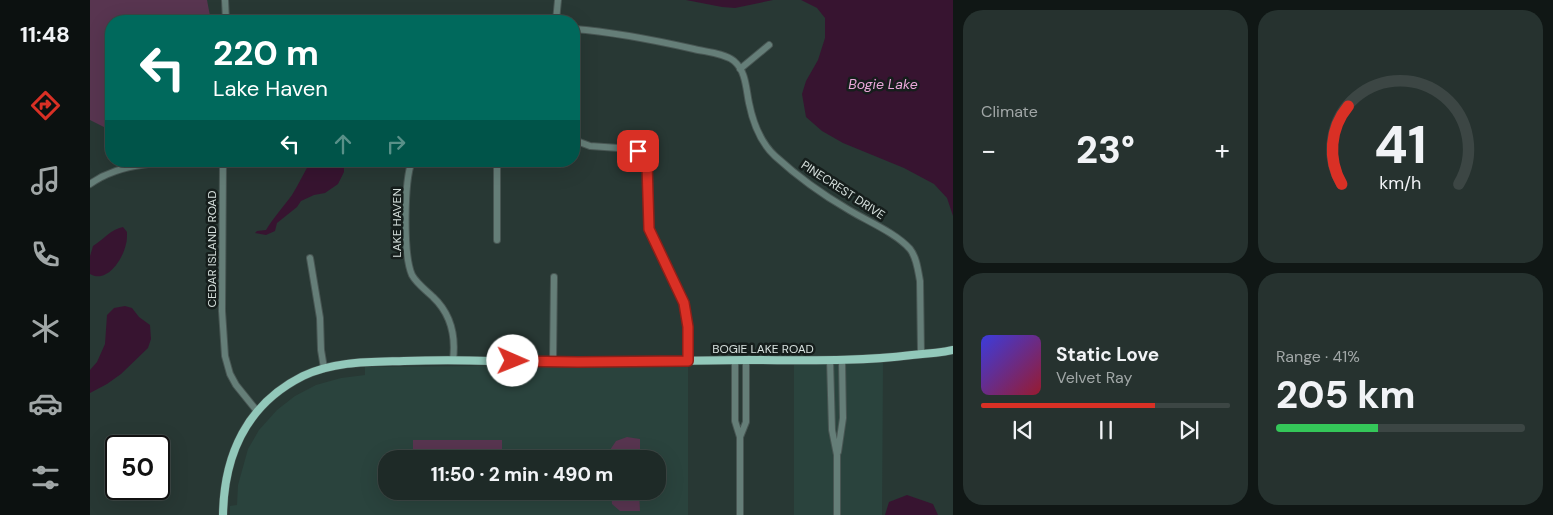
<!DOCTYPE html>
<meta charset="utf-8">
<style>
:root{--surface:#1e2a27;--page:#26322f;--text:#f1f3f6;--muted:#a1a7a7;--line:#3c4644;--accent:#d93025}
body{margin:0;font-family:"DM Sans",sans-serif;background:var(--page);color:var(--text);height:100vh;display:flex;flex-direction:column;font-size:19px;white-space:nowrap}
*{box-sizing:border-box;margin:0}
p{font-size:16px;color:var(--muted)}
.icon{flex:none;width:28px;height:28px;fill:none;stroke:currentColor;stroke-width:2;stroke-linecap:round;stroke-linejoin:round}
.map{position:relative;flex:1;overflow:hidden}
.drawer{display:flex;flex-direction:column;gap:10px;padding:10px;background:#101715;width:600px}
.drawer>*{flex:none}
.banner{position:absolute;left:15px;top:15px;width:475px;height:152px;border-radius:20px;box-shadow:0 5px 20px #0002,0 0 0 1px var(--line);background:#00695c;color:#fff;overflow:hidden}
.speed{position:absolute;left:15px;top:435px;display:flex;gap:10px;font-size:25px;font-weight:700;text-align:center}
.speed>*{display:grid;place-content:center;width:65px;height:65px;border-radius:50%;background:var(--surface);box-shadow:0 5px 20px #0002,0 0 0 1px var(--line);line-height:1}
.speed .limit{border:2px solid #111;border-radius:8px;background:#fff;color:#111}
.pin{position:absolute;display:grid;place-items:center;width:42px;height:42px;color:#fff;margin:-21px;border-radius:10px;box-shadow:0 2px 8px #0006}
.me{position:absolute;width:55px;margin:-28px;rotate:91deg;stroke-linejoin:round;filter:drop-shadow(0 0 4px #0008)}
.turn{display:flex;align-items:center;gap:18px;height:105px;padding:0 25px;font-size:22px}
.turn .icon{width:65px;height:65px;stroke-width:2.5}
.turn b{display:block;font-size:35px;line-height:42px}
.lanes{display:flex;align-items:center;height:48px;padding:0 25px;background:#0003;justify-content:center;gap:25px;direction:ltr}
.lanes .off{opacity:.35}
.big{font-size:38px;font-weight:800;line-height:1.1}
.drawer .card{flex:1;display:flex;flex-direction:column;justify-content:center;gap:8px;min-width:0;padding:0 18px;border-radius:20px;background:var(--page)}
.drawer .dial{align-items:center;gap:0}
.dial svg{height:130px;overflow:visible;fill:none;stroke:var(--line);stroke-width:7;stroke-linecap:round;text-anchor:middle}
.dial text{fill:var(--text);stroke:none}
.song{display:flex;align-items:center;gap:15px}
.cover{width:60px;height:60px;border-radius:8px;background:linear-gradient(135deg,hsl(240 70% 55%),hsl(350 70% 35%))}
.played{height:5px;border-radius:2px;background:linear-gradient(90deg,var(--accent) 70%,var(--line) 70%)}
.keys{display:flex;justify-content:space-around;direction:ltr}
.heat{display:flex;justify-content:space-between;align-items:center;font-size:28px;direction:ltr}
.charge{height:8px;border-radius:4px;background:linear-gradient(90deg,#34c759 41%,var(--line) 0)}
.drawer .tiles{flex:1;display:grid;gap:10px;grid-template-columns:repeat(2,1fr)}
.trip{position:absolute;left:288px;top:450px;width:288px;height:50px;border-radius:20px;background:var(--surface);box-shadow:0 5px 20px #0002,0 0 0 1px var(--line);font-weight:800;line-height:50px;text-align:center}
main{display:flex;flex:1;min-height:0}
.tabs{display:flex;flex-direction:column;width:90px;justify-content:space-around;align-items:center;background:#0c1110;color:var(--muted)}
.tabs .icon{width:35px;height:35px}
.tabs .selected{color:var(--accent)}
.tabs b{font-size:22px;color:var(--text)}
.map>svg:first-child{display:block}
</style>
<main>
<nav class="tabs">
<b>11:48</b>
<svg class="icon selected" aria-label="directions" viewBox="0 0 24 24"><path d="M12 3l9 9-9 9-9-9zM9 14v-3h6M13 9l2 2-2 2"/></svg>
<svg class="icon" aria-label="music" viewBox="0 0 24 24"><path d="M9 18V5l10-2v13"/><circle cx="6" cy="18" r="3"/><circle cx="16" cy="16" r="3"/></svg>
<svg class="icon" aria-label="phone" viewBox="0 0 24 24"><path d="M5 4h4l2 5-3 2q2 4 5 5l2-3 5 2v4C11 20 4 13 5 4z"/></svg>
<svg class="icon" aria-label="climate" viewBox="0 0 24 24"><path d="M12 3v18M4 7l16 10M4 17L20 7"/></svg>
<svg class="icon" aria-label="car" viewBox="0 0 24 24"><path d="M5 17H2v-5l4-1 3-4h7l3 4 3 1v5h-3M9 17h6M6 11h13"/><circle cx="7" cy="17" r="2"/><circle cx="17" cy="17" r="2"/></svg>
<svg class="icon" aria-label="filters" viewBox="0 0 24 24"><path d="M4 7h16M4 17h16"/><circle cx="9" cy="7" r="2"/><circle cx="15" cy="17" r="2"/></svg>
</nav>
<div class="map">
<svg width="863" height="515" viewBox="0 0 863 515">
<rect width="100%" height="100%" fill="#283834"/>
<path fill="#2a433d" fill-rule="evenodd" d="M793,363l-1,152h-88v-151z
M598,364v151h-458v-9l7,-1 1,-20 10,-36 11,-19 18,-20 18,-14 21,-11 25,-7 24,-3v-8zM296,459h270v32h-270z"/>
<path fill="#583550" d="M0,0h117l4,21h-100v97l-7,9 -14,-7z
M537,437l13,2v20h-30v-9l6,-9z
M323,440h89v19h-89z
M521,491h28l1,20h-20l-8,-7z"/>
<path fill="#371430" d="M596,0h87l-38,8 -13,-1z
M711,0h152v216l-6,-18 -13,-14 -30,-16 -61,-25 -21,-12 -16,-14 -4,-23 4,-13 12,-21 7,-22v-20l-8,-10z
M221,161h33v11l-6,12 -13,9 -11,2 -13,6 -4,6 -20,16 -2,8 -9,4 -11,-2 2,-2 9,-1c8,-13 17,-23 26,-35 7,-11 12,-23 19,-34z
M33,227l4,5c0,4 0,9 -1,12 -3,15 -19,40 -36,30v-18l3,-10c10,-6 18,-17 30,-19z
M35,306l7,2 7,9 11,8 1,14 -3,9 -27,26 -14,10 -17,9v-23l7,-8 8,-18 2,-29 7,-7z
M817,495l26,9 5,11h-53l4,-13z"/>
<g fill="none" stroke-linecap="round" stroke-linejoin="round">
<defs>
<path id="minor" d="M135,0l1,21
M466,21l2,-21
M484,29c41,3 80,11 120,20 12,3 30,4 40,12 12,10 12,28 15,42 4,20 11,39 26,53 23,21 48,39 74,54 18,11 47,23 61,39 7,9 8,22 10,32l1,73
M650,69l29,-24
M484,140l16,6 43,3 8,4 5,7 3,69 35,74 3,24 1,34
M133,161l-1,150 3,45 5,18 6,11 21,26
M322,161c-8,20 -9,94 0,114 5,9 14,15 21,22 18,17 23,39 20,63
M407,161v79
M0,184c38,-27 89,-21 133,-21
M220,258l10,60 1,32 3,18
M645,360v61l5,16v78
M740,360l2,70 5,25v60
M463,361l1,-84
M650,437l6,-15v-62
M748,452l5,-34 -1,-57"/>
<path id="major" d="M133,515c1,-60 24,-111 80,-139 32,-15 66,-14 101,-15 29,-1 58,-1 87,0 29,0 58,1 87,1 56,1 112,-2 169,-2 55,0 110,2 165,-5 14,-1 28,-2 41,-5"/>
</defs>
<use href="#minor" stroke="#485653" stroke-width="8"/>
<use href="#major" stroke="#485653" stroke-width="9"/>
<use href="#minor" stroke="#657e78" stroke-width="6"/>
<use href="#major" stroke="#92c8ba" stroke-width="8"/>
</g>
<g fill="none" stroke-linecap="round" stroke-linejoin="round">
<defs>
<path id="route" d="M423,361l65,1 110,-1v-34l-4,-24 -35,-74 -2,-66 -1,-3 -8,-9"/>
</defs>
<use href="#route" stroke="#8d1f18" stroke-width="12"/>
<use href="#route" stroke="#d93025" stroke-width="9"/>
</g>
<g text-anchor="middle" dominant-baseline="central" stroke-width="5" stroke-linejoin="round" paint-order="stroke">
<g font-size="12" fill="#d7e1de" stroke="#161e1c">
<text transform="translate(753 190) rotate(33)">PINECREST DRIVE</text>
<text transform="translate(307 223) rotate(-90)">LAKE HAVEN</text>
<text transform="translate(122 249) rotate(-90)">CEDAR ISLAND ROAD</text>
<text x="673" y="349">BOGIE LAKE ROAD</text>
</g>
<g font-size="14" font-style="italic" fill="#eaa8da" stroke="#161e1c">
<text x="793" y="84">Bogie Lake</text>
</g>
</g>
</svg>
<div class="speed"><div class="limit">50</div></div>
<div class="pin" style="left:548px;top:151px;background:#d93025"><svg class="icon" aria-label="arrive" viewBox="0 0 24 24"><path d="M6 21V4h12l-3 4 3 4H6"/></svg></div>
<svg class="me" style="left:423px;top:361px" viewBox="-20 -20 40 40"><circle r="19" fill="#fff"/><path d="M0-13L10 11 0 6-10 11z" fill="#d93025"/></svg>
<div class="trip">11:50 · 2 min · 490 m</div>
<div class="banner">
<div class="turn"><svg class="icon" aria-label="left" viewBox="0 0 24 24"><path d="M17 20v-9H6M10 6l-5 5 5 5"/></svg><div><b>220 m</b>Lake Haven</div></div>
<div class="lanes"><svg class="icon" aria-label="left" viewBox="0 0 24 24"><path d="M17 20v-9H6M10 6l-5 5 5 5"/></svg><svg class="icon off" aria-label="ahead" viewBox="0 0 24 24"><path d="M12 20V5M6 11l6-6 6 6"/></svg><svg class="icon off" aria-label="right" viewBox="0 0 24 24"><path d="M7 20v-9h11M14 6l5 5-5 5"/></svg></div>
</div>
</div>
<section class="drawer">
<div class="tiles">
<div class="card"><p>Climate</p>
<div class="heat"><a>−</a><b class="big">23°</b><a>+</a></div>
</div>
<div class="card dial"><svg viewBox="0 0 100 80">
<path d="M14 69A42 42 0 1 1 86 69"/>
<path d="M14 69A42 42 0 0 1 18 21" stroke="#d93025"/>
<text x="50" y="56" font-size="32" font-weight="700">41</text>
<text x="50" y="72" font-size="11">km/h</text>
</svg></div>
<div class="card">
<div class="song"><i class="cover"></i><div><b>Static Love</b><p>Velvet Ray</p></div></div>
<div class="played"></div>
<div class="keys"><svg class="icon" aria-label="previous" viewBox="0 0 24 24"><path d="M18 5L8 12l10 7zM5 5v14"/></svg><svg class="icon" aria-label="pause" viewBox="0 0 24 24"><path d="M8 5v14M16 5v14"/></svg><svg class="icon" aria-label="next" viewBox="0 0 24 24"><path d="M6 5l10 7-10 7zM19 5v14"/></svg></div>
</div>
<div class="card"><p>Range · 41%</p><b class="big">205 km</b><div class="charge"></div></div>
</div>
</section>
</main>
